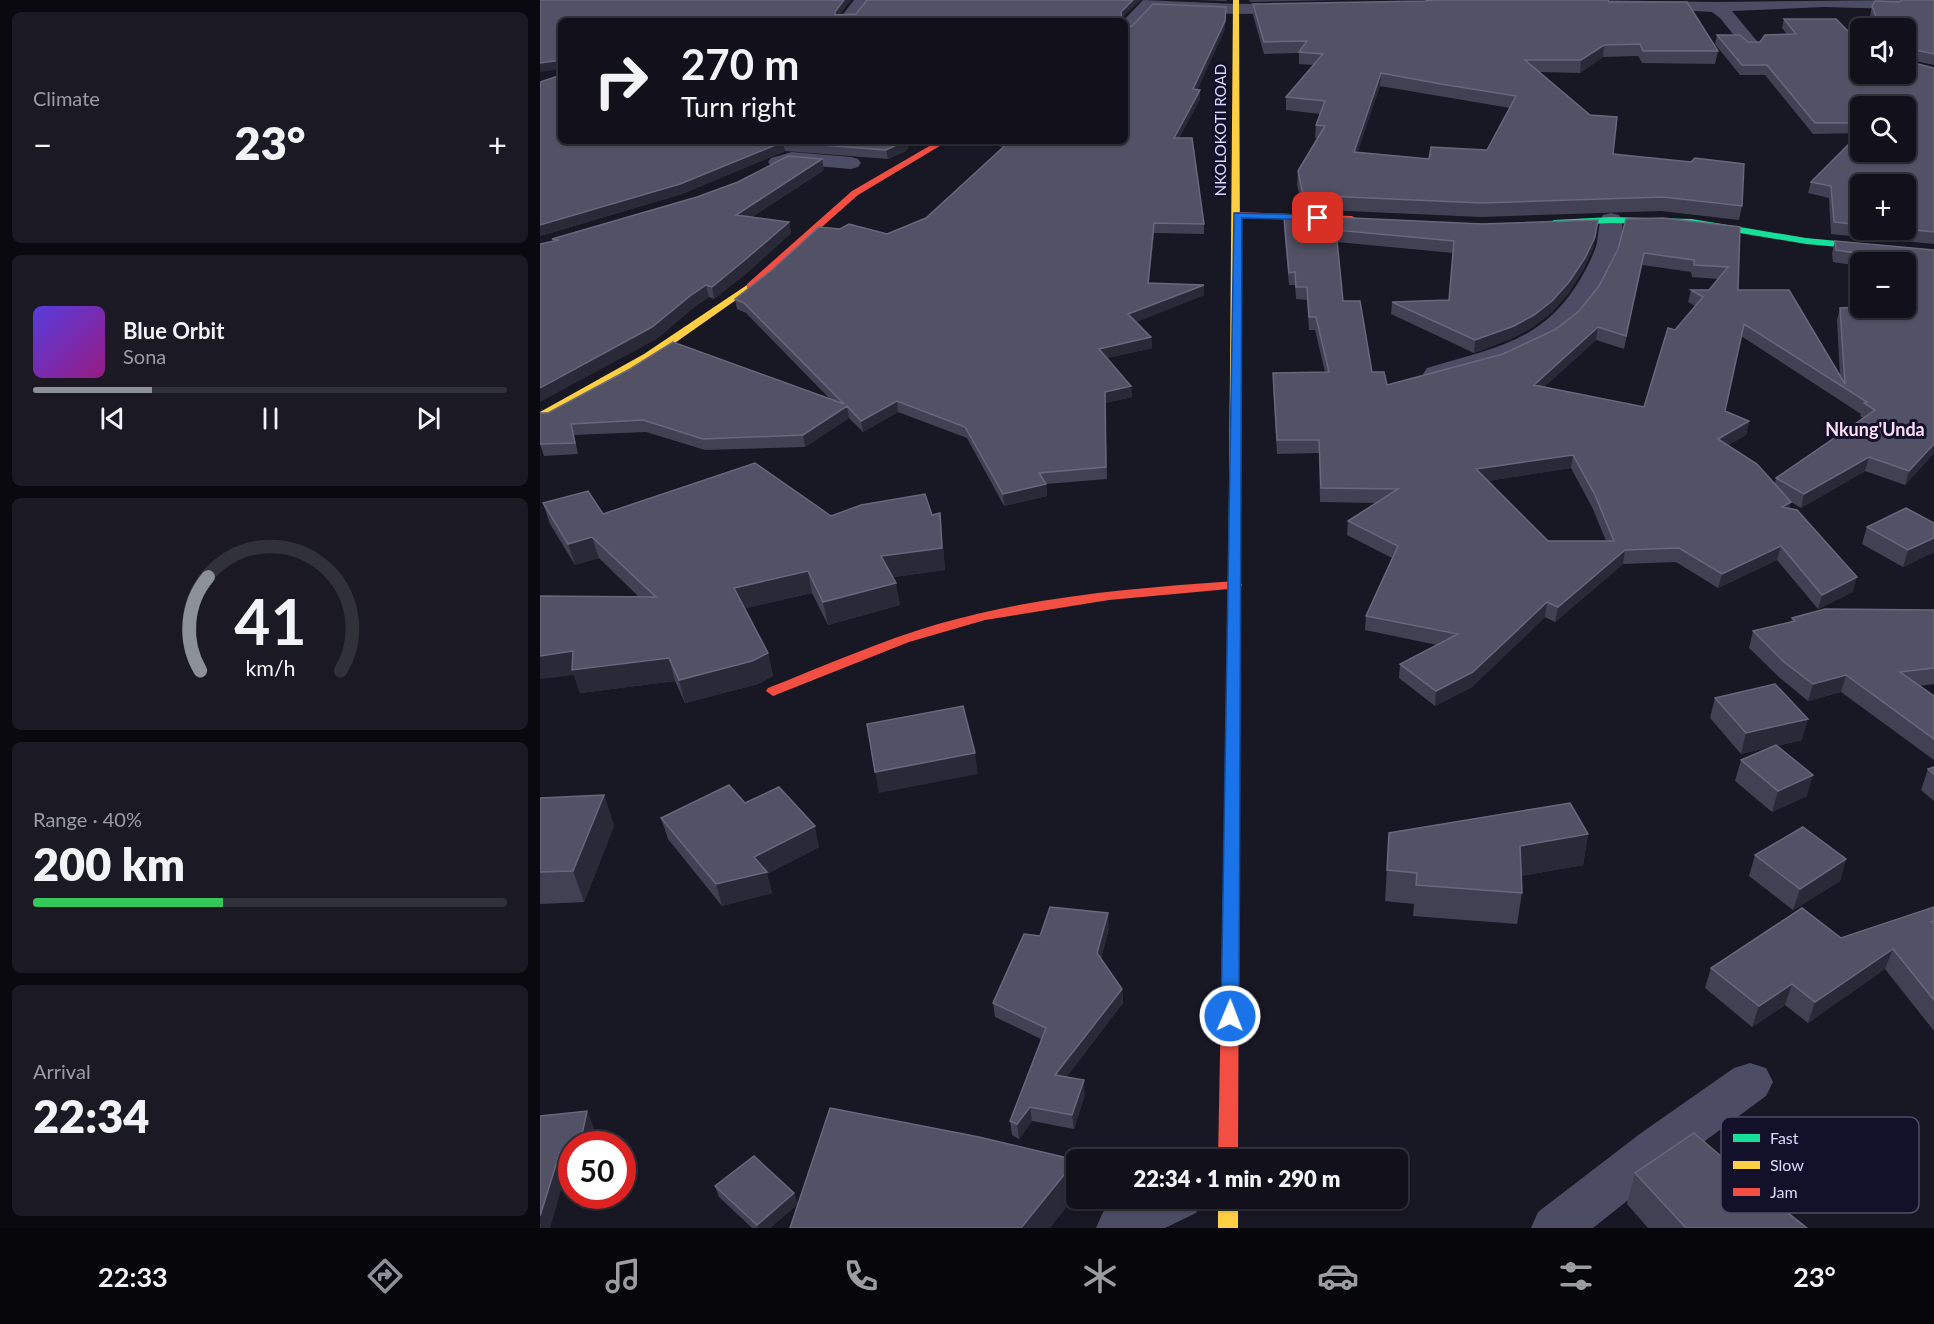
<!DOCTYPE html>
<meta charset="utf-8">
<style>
:root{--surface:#12111b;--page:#1b1a24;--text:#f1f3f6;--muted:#9c9da3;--line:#31313a;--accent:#8c9099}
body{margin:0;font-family:Lato,sans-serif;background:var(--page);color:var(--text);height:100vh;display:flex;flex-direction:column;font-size:22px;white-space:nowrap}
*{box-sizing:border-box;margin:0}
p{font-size:20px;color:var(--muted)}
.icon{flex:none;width:33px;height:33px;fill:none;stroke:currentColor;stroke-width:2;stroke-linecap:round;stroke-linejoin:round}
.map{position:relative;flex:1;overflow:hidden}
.details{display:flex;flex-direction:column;gap:12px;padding:12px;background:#0a090f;width:540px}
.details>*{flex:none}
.banner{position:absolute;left:18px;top:18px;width:570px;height:126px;border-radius:9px;box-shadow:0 2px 4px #0004,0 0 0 2px var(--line);background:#12111b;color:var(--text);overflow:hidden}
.tools{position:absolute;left:1310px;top:18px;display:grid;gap:12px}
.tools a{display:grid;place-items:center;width:66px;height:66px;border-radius:9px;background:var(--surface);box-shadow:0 2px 4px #0004,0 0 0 2px var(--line);font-size:30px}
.speed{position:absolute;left:18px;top:1131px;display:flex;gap:12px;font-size:30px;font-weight:700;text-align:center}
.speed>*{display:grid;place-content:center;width:78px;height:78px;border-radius:50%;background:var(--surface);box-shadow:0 2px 4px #0004,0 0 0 2px var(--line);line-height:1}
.speed .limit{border:9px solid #d22;background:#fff;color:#111}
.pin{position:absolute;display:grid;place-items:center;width:51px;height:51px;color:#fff;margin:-26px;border-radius:12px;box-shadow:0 3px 9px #0006}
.me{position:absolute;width:66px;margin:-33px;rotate:1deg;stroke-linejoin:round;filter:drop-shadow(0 0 4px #0008)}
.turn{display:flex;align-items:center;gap:21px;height:126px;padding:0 24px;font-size:27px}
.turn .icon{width:78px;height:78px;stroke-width:2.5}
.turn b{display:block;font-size:42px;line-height:51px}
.big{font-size:45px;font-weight:800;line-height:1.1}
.details .card{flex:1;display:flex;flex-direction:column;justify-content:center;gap:9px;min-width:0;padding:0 21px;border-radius:9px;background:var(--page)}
.details .dial{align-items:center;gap:0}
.dial svg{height:156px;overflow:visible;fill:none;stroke:var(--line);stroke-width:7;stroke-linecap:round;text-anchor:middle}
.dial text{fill:var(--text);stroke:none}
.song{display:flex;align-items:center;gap:18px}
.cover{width:72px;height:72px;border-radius:9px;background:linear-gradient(135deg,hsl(250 70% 55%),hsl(310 70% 35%))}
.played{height:6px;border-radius:3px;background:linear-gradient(90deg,var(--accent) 25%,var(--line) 25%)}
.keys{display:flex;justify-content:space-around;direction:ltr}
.heat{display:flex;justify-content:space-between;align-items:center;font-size:33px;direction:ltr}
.charge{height:9px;border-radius:4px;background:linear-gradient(90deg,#34c759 40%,var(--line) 0)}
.trip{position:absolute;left:526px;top:1149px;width:342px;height:60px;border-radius:9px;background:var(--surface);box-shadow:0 2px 4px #0004,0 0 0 2px var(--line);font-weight:800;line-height:60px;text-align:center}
.dock{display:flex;height:96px;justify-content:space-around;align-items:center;background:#07070b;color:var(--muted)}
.dock .icon{width:42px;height:42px}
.dock .active{color:var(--accent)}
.dock b{font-size:27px;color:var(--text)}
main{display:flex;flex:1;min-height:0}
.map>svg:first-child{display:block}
</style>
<main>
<section class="details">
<div class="card"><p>Climate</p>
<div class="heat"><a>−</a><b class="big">23°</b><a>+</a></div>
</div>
<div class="card">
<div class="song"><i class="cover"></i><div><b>Blue Orbit</b><p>Sona</p></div></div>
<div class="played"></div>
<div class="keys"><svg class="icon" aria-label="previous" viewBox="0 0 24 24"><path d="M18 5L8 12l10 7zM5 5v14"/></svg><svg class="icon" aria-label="pause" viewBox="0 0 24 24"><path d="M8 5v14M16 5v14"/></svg><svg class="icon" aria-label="next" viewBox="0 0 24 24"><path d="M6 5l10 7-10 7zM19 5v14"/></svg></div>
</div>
<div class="card dial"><svg viewBox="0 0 100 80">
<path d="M14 69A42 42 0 1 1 86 69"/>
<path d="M14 69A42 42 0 0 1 18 21" stroke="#8c9099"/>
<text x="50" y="56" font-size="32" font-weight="700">41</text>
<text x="50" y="72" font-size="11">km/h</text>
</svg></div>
<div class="card"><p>Range · 40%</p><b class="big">200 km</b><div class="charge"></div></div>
<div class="card"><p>Arrival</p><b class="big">22:34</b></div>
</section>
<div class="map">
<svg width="1394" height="1228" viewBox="0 0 1394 1228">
<rect width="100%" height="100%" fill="#181724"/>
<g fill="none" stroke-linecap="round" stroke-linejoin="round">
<path fill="#4c4d65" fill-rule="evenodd" d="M314,0h17l-16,21h-17z
M603,0l94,4 61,-1 8,5 -8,5 -61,1 -85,-4 -21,23 -6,1v-13h-2z
M1046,0l130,2 185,-2 4,4 -8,5 -73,-2 -92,4 29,35 -3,4h-12l-26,-32 -8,-6 -118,-7z
M252,152l59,5 7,2 3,4 -3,4 -7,2 -58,-5 -15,4 -7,-2 -3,-4 3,-4z
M1071,213l8,2c8,12 0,33 -5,45 -36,86 -94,101 -178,122l-9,-2 -4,-6 4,-6c73,-22 122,-27 160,-101 4,-8 8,-16 10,-25 2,-9 1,-19 6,-27z
M1210,1063l16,5 7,14 -7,14 -91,67 -82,65h-62l7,-16 103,-79 93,-65z
M586,1198h77l-7,15 -31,15h-69l7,-16z"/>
<path fill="#16e098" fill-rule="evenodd" d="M1071,217l81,2 114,19 128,12v6l-128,-12 -114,-19 -81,-2 -57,3 -5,-3 5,-3z
M695,491l6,4 -1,239 -2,3h-10l-2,-3 3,-239z"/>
<path fill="#ffcf43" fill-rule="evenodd" d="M693,0h6l2,495 -6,4 -6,-4z
M210,283l3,1v4l-101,71 -53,31 -59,29v-7l104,-58z
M678,1198h20v30h-20z"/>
<path fill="#f24e42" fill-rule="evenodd" d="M398,141h10l-90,54 -105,93h-6v-4l105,-93z
M697,212l115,4 5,3 -5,3 -118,-5v-4z
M695,581l5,1 2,3 -2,3 -131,12 -124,20 -76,22 -131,52 -5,2 -7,-5 2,-3c56,-22 112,-47 170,-64 97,-28 197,-36 297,-43z
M693,729l5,2 2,3 -2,426h-20l8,-426 2,-3z"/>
</g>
<path fill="#424153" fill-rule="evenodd" d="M656,0h31l-1,1z
M709,0h93l-92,2z
M1394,0v65l-28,-6v2l28,7v176l-103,-10 -2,-36 -21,-5 3,-11 48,-49 -46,1 -48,-59h-25l-25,-31 2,-9 31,7h12l27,-8 -5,-6 2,-9 73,21 15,-20 -2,-4 2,-10 27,-4zM1320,106l45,46h-45zM1320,184h45v46h-45z
M1069,2l109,49 -3,13 -73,-1 -4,-7 -35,1 -23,16 -40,-1 73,82 129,52 -3,14 -78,-9 -180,6 -178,-8 -6,-24 1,-14 19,-33h-2l1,-13 4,-11 -34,-4v-13l27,-32 -14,-1v-11l-35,1 -11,-39v-11zM840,86l130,22 -23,42 -58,9 -72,-6z
M685,29l-28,61 3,9 -21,39 25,86v10l-50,-1 -5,50 55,2v10l-68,27 15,15 1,11 -45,10 24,28 1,11 -27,6 2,76 -61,5 1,12 -43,10 -37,-68 -69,-26 -35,20 -14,-14 -44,29 -100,3 -59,-18 -72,3 4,19 -34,2 -4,-12v-31l290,-14 -84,-86 -9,-4 -2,-10 191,-81 78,-71 -36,-6h157z
M0,82l21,59h350l-5,10 -18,8 -103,-8 -103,43 -142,42z
M284,170l-72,47 37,5 2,11 -42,38 -35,28 -5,-2 -16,11 -38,32 -102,-99 -1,-2z
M769,216l287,15 -3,18 -10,21 -15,24 -17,19 -18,14 -20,11 -39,15 -83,-39 1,-12 57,-2 4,-47 -116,-11 6,59 29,71 15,13 116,-31 53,-25 23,-18 20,-25 19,-37 122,-22 -2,63 102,86 -3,-56 3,-12h65l-45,-46v37l-7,-34 -20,-3 -1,-9 3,-12 99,9v203l-29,32 -40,-14 -64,37 -10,-6 -2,6 64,84 -35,17 -41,-49 -59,28 -42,-26 -53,2 -68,58 -10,-5 -73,70 -37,19 -36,-28 1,-14 37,-19 -72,-15 1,-14 26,-58 -45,-23 1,-14 29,-18 -57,-1 -1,-49 -42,1 -4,-68v-13l52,-1 -10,-42h-6l-2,-30 -11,-1 -1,-14h-6l-5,-55v-12h25zM1102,265l49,7 1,5 27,2 -10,11h-18l-3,12 7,4 -20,24 -31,77 -100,-20 52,-47 28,9zM1201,336l120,78 -1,2 3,2 -87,60 -1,6 -47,-39 18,-10 3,-14 -24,-10zM1031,468l22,41 13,32h-58l-60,-60z
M3,503l60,11 228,2 101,-1 8,-2 2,22 3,35 -52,7 7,28 -72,20 -16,-32 -67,15 23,45 5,23 -15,8 -73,19 -10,-22 -95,12 -6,-18 65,-78 -40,-39 -24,7 -25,-41z
M1394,523v29l-31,15 -41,-23 5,-17z
M1394,610v74l-15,2 15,10v64l-93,-68 -33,9 -28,-23 -31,-30 4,-17 38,-9 1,-4z
M1175,698l87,42 -25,6 30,50 -35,16 -37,-31 6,-21 29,-13 -29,7 -31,-36z
M1394,767v34l-13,-11 7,-21z
M64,795l10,31 -30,76 -44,2v-106z
M205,803l74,44 -52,27 5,19 -50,13 -54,-67 -7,-21z
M849,833l199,1 -5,31 -62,11 1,17 -5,31 -104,-8 1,-12 -29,-3z
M1215,855l91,4 -6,22 -47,29 -44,-34z
M1394,907v124l-49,-62 -77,54 -23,-18 -33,22 -47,-39 6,-20 130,-30z
M569,928l-8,30 21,31 1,14 -57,74 19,17 -11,35 -42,-8 -13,18 -7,-4 -2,-14 31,-82 -46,-22 -2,-14 47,-67z
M47,1111l7,18 -3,15h-19v26h-5l-27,-54z
M1095,1173l143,32 29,23h-159l-21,-24z
M175,1186l83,18 -28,24h-18l-33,-31z"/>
<path fill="#2a2938" d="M304,0h7l-15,20 -1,-8z
M593,0h8l-20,19v-7z
M686,7l-1,22 -31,69 -1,-9z
M1064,45l-1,12 -23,16 1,-13z
M21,60v9l-21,3v-9z
M841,73l-1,13 -27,80 1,-14z
M660,90v9l-26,48v-9z
M365,141h6l-5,10 -18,8 -2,-9z
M243,142l2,9 -103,43 -142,42v-11z
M282,159l2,11 -86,56 -2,-11z
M1058,220l-5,29 -10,21 -15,24 -17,19 -18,14 -20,11 -39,15 1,-13z
M249,222l2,11 -42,38 -35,28 -2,-12z
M614,223v10l-6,61v-11z
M166,285l3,12 -16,11 -38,32 -115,62v-14z
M664,285v10l-75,30 -1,-11z
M1058,327l-2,13 -64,58 2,-13z
M611,337l1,11 -53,12v-11z
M591,386l1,11 -27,6 2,76 -2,-87z
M357,401l1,11 -35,20 -2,-11z
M307,406l2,12 -44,29 -2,-12z
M1209,421l-3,14 -31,17 3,-13z
M1394,444v9l-29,32 4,-14z
M1033,455l-2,13 -96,15 1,-14z
M1329,457l-4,14 -64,37 3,-14z
M506,484l1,12 -43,10 -1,-12z
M1251,502l-4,14 -5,-9z
M400,513l2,22 3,35 -60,8 -4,-22z
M52,537l7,21 -24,7 -7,-21z
M1394,538v14l-31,15 5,-17z
M1241,546l-4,14 -59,28 4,-14z
M1085,550l-2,14 -68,58 3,-15z
M268,571l4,22 -72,17 -6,-22z
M1317,577l-4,15 -35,17 4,-14z
M356,583l4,22 -72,20 -5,-23z
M1007,602l-2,15 -73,70 -37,19 1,-15z
M33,651l96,7 6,23 -95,12 -6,-18 -34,4v-23z
M228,653l5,23 -15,8 -73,19 -6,-23z
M1306,675l-5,17 -33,9 5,-17z
M1268,719l-6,21 -61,14 5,-21z
M435,753l3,21 -99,19 -4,-21z
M1273,775l-6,21 -35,16 6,-21z
M64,795l10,31 -30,76 -11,-31z
M275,826l4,21 -52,27 5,19 -50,13 -6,-22 38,-27z
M1048,834l-5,31 -68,12 5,-31z
M1306,859l-6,22 -47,29 7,-21z
M568,913l1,15 -10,39 -2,-14z
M1353,949l-8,20 -77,54 7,-21z
M1252,984l-7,21 -33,22 7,-21z
M582,989l1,14 -66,87 -2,-15z
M544,1080l1,14 -11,35 -2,-14z
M490,1107l2,14 -13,18 -2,-15z
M47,1111l7,18 -3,15h-11z
M20,1152l7,18 -17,58h-10v-12z
M536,1160l1,12v22l-27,34h-29z
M254,1193l4,11 -28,24h-12l-1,-3z"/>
<path fill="#525165" stroke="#68677e" stroke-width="1.5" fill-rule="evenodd" d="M0,0h304l-9,12v3l21,-1 11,-14h266l-12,12 1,9h-561v39l-21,3z
M895,0h173l1,2h78l31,49h-75l-3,-7 -36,1 -23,15h-56l65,55 27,2 -4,37 78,8 4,-4 49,6 -2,42 -79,-9 -181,6 -179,-8 -5,-24 27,-45 -9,-1 9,-24 -39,-4 37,-43 -24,-2 8,-11 -43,1 -11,-38 172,-3zM841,73l60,11 75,12 -29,54 -56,-3 -2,12 -75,-7z
M1362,0h32v54l-28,-6v13l28,7v164l-29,-3v-45h-45v41l-26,-3 -3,-36 -20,-4 49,-49v19h45v-46h-45v17h-45l-48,-58h-25l-25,-30h23l8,7h12l5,-7 31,-1 -12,-15h52l21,21 3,-7v41h45v-46h-43l4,-7 11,-2 -5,-13 3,-5 24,1z
M613,4l73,3 -1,14 -32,68 7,1 -26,48h18l12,86 -50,-1 -6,60 56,2 -76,29 23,23 -52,12 32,37 -26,6 1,75 -67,6 7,11 -43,10 -38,-67 -68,-26 -36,20 -14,-15 -44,29 -100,4 -60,-19 -72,4 4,19 -35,1v-31h8l82,-44 43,-27 171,62 -100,-101 -9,-4 37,-29 47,-43 21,2 9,-5 38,10 39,-16 84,-77h115v-113l7,-2z
M21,75v66h344l-19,9 -103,-8 -103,42 -140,41v-143z
M248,156l34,3 -86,56 53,7 -43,37 -34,28 -6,-2 -16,11 -38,31 -112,61v-144l19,-4 -7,-1 145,-42 41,-15z
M769,216l173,8 116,-4 -3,17 -10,21 -16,24 -17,19 -18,14 -20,11 -39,14 -83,-38 57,-2 5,-59 -118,-11 7,71h17l12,71h12l3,13 116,-31 53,-25 23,-18 20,-25 19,-37 8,-30 37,-1 77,9 -2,63h51l56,94 -5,-76 20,-1 45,1v-46h-45v10l-4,-19 -20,-3 -1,-9 99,9v194l-25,27 -40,-14 -65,37 -28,-16 99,-68 -11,-7 3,-1 -123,-78 -19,87 24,10 -31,18 39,25 34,38 -9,5 15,3 60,67 -35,18 -41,-49 -59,28 -43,-26 -54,2 -67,57 -11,-5 -74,70 -37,19 -36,-27 58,-30 -92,-18 32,-70 -50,-25 50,-32 -77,-1 -2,-48h-42l-4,-67 56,-1 -13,-55h-7l-2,-30h-11l-1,-15 -6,1 -5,-55h25zM1104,253l50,7v5l34,2 -19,23h-18l12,7 -28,33 -7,-2 -24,79 -110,-22 64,-58 28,9zM1033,455l22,40 19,46h-66l-72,-72z
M215,463l76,53 30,-11 64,-11 7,21 8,-2 2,35 -61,8 15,27 -73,19 -15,-31 -74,17 34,65 -16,8 -73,19 -10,-22 -97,12 1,-19 -33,5v-60l116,1 -64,-60 -24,7 -25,-41 45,-12 15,23z
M1366,508l28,15v15l-26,12 -41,-23z
M1285,609l109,1v58l-34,4 34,24v43l-88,-64 -33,9 -29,-22 -31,-31 42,-10 -3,-3z
M1235,684l33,35 -62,14 -31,-35z
M423,706l12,47 -100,19 -8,-48z
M1236,745l37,30 -35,16 -37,-31z
M1394,767v7l-6,-5z
M189,785l16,18 34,-16 36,39 -61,31 13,15 -51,12 -55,-66z
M64,795l-31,76 -33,1v-74z
M1030,803l18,31 -68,12 2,47 -106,-8 1,-12 -30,-3 2,-37z
M1263,827l43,32 -46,30 -45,-34z
M510,907l58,6 -11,40 25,36 -67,86 29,5 -12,35 -42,-8 -13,17 -7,-3 36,-93 -53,-25 31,-69 16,2z
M1394,907v14l-3,1 3,2v76l-41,-51 -78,53 -23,-18 -33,22 -48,-38 91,-60 39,30z
M290,1108l149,29 97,23 -55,68h-231z
M47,1111l-7,33h-8v7l-12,1 -20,64v-100z
M1154,1133l84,72 29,23h-121l-51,-55z
M214,1156l40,37 -37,32 -42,-39z"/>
<path fill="#1a73e8" stroke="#114b97" stroke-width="1.5" d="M694,213l84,2 4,3 -4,2 -76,-2 -3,798 -3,5 -6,2 -6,-2 -3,-5z"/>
<g text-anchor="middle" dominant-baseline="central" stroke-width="6" stroke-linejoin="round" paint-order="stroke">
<g font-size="15" fill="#dbdbff" stroke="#13112a">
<text transform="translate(680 130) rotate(-90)">NKOLOKOTI ROAD</text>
</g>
<g font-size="18" font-weight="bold" fill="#ffddf6" stroke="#13112a">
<text x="1335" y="429">Nkung'Unda</text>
</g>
</g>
<rect x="1181" y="1117" width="198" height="96" rx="9" fill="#13112a" stroke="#4f4e6a" stroke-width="1.5"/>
<rect x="1193" y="1134" width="27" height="8" fill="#16e098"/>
<rect x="1193" y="1161" width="27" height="8" fill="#ffcf43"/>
<rect x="1193" y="1188" width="27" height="8" fill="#f24e42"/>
<g font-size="16" fill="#dbdbff">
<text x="1230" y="1144">Fast</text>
<text x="1230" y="1171">Slow</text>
<text x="1230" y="1198">Jam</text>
</g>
</svg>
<div class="tools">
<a><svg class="icon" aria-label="sound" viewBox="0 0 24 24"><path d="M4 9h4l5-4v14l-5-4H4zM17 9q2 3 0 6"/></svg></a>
<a><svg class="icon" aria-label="search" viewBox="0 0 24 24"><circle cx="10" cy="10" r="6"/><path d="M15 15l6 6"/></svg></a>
<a>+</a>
<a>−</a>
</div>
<div class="speed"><div class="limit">50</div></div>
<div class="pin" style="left:778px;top:218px;background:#d93025"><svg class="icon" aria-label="arrive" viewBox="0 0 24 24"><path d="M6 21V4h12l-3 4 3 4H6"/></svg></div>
<svg class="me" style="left:690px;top:1016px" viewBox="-20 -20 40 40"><circle r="17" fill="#1a73e8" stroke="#fff" stroke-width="3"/><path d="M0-11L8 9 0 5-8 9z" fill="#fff"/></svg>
<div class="trip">22:34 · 1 min · 290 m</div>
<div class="banner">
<div class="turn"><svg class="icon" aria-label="right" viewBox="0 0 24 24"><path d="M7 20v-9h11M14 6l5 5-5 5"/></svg><div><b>270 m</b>Turn right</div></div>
</div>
</div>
</main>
<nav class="dock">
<b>22:33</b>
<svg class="icon active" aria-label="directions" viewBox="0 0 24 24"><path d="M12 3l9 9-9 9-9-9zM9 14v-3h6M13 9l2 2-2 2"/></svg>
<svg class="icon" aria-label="music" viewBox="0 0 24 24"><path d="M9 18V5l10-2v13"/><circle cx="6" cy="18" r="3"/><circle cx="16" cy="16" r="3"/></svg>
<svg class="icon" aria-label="phone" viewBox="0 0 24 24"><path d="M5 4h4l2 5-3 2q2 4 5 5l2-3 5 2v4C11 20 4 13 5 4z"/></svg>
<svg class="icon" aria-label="climate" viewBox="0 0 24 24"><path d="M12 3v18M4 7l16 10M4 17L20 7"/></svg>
<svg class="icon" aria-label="car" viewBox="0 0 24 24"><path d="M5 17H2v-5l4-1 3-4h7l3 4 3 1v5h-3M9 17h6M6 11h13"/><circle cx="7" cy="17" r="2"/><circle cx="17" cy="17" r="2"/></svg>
<svg class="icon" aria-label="filters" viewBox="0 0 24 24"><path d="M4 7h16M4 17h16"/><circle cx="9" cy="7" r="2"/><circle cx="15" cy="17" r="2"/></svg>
<b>23°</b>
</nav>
